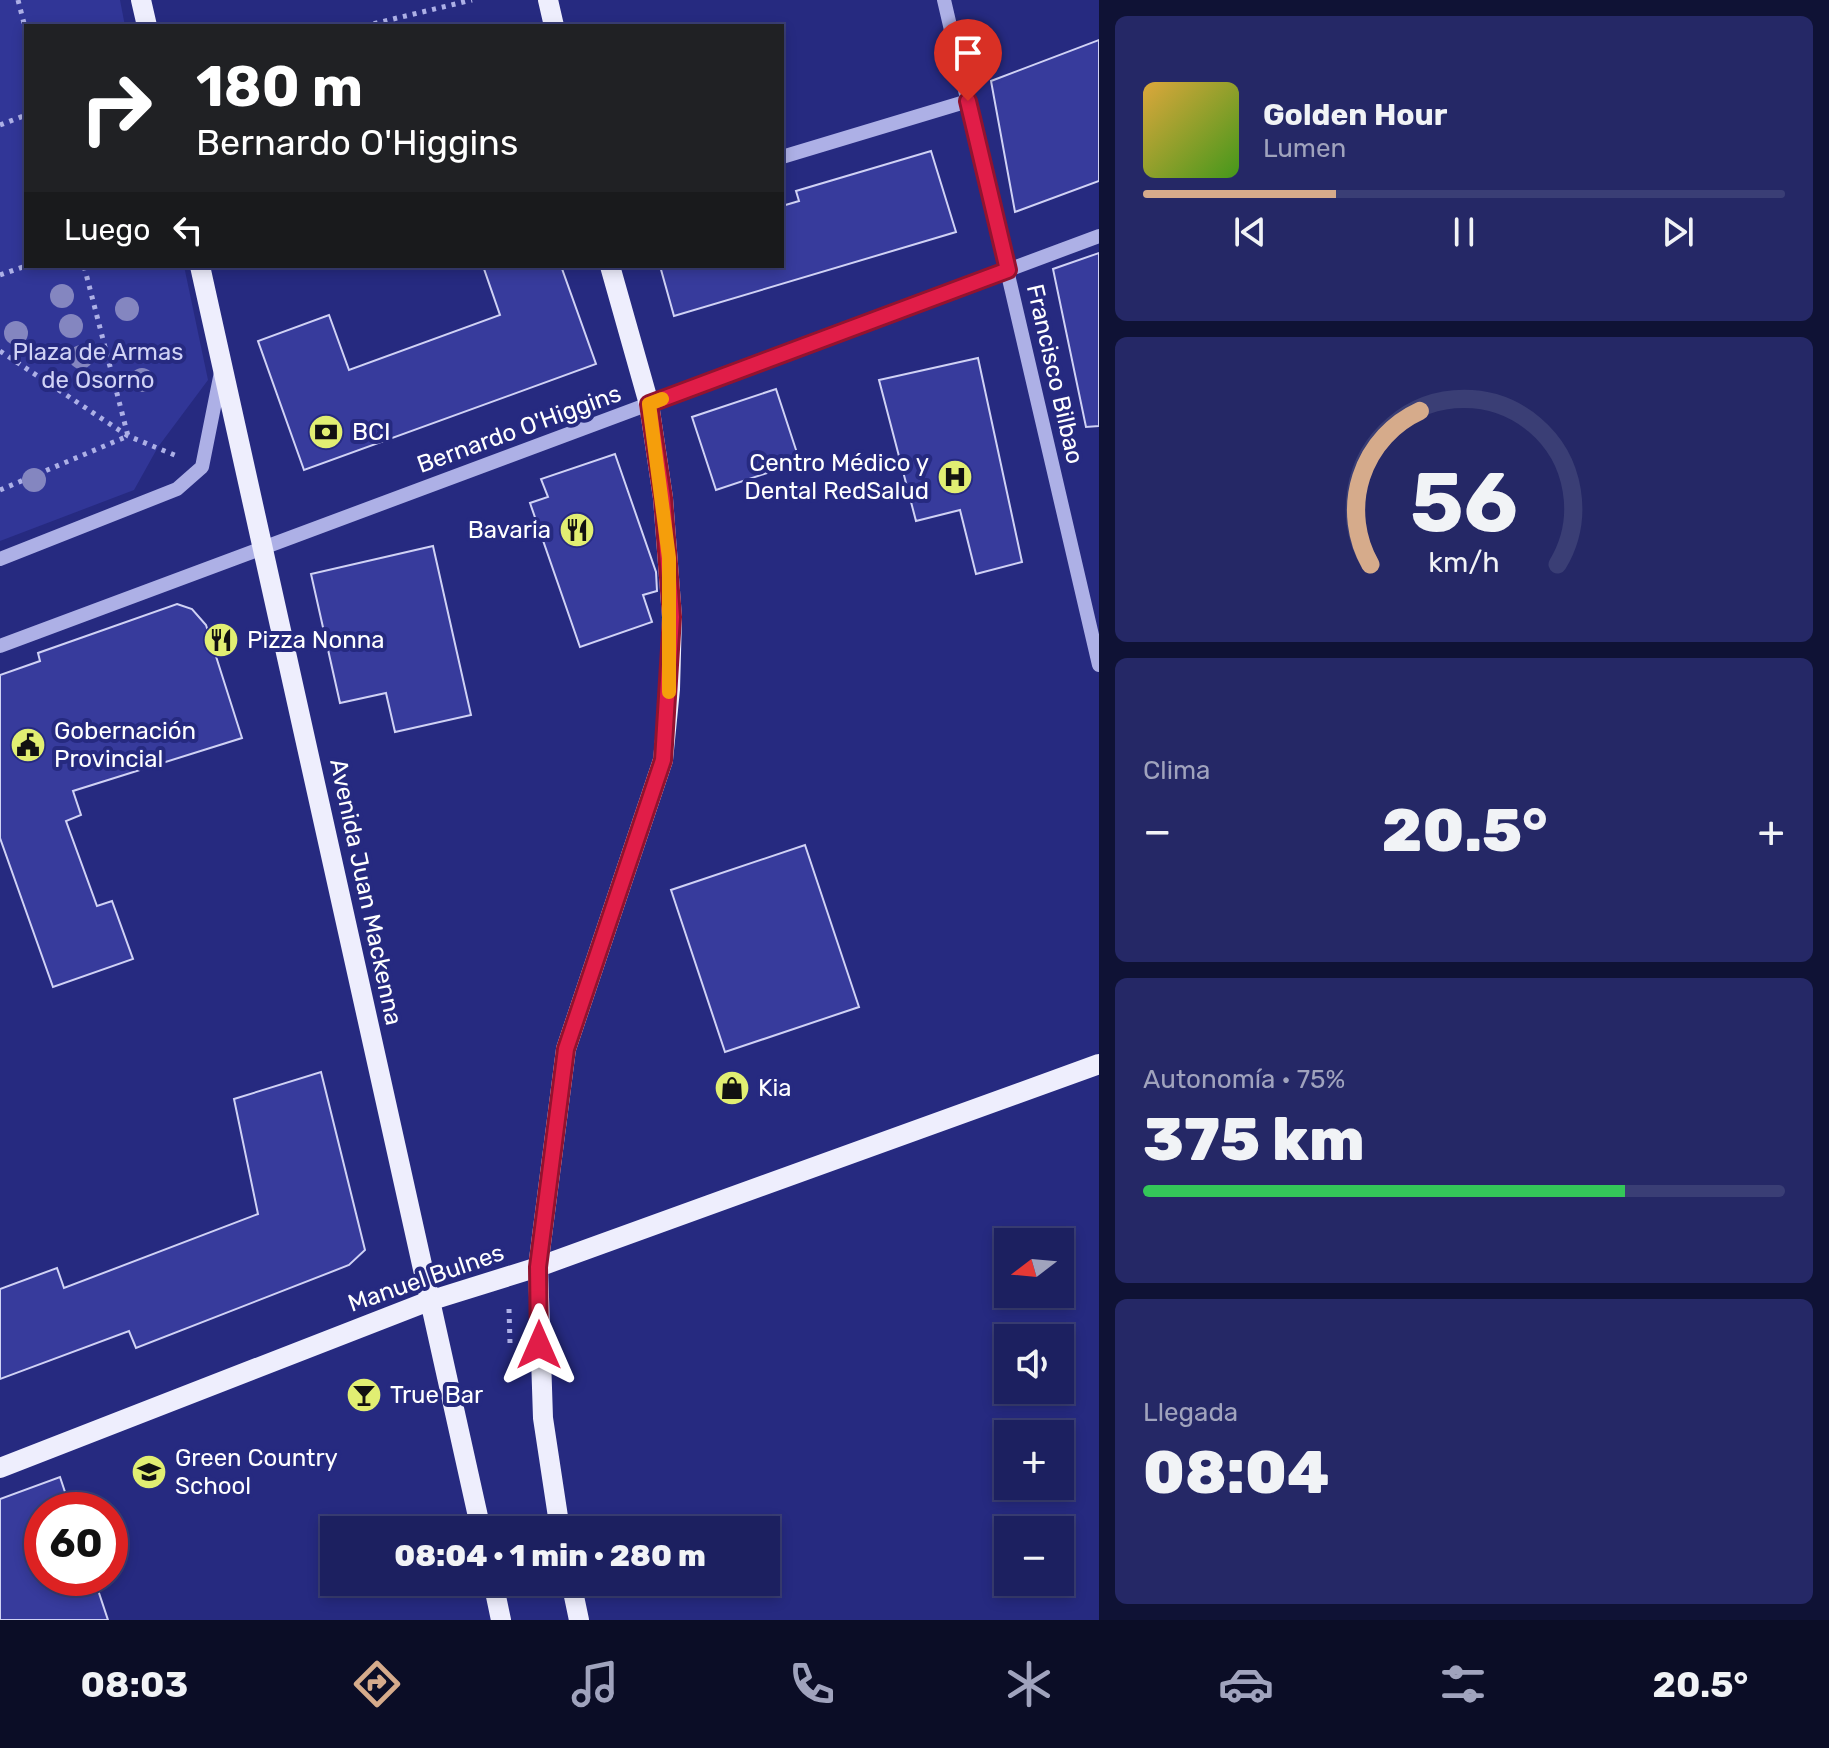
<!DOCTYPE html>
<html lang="es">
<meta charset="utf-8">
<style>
:root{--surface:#1c2060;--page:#252866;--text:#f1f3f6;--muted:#a0a3bd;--line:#3a3e75;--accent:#d6ab8b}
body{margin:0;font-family:Rubik,sans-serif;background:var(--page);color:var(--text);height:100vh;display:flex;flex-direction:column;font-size:30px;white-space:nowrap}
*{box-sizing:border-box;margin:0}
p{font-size:26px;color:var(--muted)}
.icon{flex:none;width:44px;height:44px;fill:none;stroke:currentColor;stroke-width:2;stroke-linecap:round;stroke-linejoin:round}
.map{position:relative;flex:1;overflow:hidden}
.panel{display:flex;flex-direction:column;gap:16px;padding:16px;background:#0f1235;width:730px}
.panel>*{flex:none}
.hud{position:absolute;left:24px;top:24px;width:760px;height:244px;border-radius:0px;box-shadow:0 4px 12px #0003,0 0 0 2px var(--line);background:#202124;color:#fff;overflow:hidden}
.needle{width:52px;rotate:254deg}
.buttons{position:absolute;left:994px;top:1228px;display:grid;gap:16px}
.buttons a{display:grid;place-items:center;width:80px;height:80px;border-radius:0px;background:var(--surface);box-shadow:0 4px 12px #0003,0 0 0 2px var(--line);font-size:40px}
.speed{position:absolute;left:24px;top:1492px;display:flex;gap:16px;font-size:40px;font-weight:700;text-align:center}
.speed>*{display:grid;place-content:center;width:104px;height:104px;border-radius:50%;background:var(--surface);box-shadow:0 4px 12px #0003,0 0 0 2px var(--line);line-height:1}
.speed .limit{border:12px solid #d22;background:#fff;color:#111}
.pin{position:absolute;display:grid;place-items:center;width:68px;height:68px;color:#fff;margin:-82px -34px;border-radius:50% 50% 50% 0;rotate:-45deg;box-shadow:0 0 8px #0007}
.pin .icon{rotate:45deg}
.me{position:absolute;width:88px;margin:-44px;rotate:0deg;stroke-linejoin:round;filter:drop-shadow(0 0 6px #0008)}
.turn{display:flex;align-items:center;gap:28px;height:168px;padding:0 40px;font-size:36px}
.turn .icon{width:104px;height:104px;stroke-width:2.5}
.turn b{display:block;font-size:56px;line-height:68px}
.then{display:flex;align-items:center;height:76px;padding:0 40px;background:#0003;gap:16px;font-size:30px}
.big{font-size:60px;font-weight:800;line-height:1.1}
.panel .widget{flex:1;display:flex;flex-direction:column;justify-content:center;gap:12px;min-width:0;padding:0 28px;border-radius:12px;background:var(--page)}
.panel .dial{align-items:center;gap:0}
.dial svg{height:208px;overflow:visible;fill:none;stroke:var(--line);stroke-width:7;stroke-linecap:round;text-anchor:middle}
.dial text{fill:var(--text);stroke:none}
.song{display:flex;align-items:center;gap:24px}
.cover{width:96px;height:96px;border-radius:12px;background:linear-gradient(135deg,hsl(40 70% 55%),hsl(100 70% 35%))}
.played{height:8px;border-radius:4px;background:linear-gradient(90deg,var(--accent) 30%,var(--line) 30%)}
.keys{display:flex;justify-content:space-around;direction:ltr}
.heat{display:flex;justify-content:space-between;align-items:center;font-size:44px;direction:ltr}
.charge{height:12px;border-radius:6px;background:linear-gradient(90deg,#34c759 75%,var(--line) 0)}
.trip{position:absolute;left:320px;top:1516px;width:460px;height:80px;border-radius:0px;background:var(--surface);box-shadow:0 4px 12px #0003,0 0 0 2px var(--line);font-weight:800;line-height:80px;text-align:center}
.tab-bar{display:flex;height:128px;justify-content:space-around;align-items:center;background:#0b0d26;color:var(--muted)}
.tab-bar .icon{width:56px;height:56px}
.tab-bar .on{color:var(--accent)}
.tab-bar b{font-size:36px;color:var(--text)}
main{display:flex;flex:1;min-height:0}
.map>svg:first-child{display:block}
</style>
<main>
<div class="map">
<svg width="1099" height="1620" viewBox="0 0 1099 1620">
<rect width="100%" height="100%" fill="#262a80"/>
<path fill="#313697" d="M0,0h120l5,26h-99v240h158l24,114 -50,67 -24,43 -134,51z"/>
<path fill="#373b9c" stroke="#d0d2f5" stroke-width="2" d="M1099,40v141l-84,31 -24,-131z
M931,151l25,81 -282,84 -14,-50h122v-60l17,-5 -3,-10z
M1099,253v173l-13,1 -33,-158z
M483,266h78l35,98 -292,106 -46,-129 71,-26 20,55 151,-55z
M978,358l44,204 -46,12 -16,-64 -44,11 -37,-141z
M776,389l24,73 -84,28 -24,-73z
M615,454l41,118 1,19 -14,4 9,27 -72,25 -50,-144 18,-6 -7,-18z
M433,546l38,169 -76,17 -9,-39 -46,10 -29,-129z
M177,604l15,5 14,16 36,113 -169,53 8,24 -15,6 31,85 15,-5 21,58 -80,28 -53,-149v-163l40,-14 -2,-8z
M805,845l54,162 -134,45 -54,-162z
M321,1072l44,178 -16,15 -213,83 -7,-17 -129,48v-90l57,-21 7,20 194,-74 -24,-115z
M60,1477l11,33h-29v68h52l14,42h-108v-121z"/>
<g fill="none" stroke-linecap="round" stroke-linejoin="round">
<path stroke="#adb0e6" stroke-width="5" stroke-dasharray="4 6" stroke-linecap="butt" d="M18,0l8,31
M364,26l108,-26
M0,125l26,-10
M0,275l26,-9
M0,351l128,85 49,20
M0,490l128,-54 -44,-170
M509,1309l1,34"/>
<path stroke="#adb0e6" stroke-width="14" d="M944,0l155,665
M782,157l186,-56
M0,559l177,-70 25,-22 19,-95
M0,646l1099,-410"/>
<path stroke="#eeeefd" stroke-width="20" d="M141,0l6,26
M548,0l6,26
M200,266l281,1264
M0,1468l429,-167 109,-34 561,-203
M560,1530l-17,-112 -5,-151 28,-218 97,-289 7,-71 2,-72 -9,-119 -14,-94 -39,-138
M493,1582l8,38
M571,1582l8,38"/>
</g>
<g fill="#8486c0">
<circle cx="62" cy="296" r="12"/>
<circle cx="127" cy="309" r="12"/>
<circle cx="71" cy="326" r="12"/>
<circle cx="16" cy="333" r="12"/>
<circle cx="81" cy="357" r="12"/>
<circle cx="142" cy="380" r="12"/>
<circle cx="34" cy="480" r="12"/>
</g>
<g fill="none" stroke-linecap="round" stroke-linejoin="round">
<defs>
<path id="route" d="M539,1345l-1,-78 28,-218 97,-289 9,-143 -9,-119 -14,-94 359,-134 -40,-169"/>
</defs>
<use href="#route" stroke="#92132f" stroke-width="20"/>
<use href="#route" stroke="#e11d48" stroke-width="14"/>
<path stroke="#f59e0b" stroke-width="14" d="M662,399l-13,5 20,154v134"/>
</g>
<defs>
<symbol id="bank-disc" viewBox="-11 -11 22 22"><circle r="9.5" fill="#e1ee72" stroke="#262a80"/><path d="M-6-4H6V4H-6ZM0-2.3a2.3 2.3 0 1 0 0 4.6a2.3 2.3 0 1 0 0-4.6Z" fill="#111"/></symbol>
<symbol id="hospital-disc" viewBox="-11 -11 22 22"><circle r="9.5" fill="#e1ee72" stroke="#262a80"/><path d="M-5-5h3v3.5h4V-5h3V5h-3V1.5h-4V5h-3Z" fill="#111"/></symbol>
<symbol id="restaurant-disc" viewBox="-11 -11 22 22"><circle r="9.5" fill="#e1ee72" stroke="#262a80"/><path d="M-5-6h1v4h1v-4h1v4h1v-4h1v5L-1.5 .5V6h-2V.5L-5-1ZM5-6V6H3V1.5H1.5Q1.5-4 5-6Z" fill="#111"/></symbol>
<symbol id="civic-disc" viewBox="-11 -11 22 22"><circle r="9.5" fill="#e1ee72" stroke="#262a80"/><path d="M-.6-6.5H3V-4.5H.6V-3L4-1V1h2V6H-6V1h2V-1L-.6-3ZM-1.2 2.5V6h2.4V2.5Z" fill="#111"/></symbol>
<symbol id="shop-disc" viewBox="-11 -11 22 22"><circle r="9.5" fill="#e1ee72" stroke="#262a80"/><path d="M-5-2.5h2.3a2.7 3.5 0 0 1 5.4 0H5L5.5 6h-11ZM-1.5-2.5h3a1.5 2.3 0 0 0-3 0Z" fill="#111"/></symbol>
<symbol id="bar-disc" viewBox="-11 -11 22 22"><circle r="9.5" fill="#e1ee72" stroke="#262a80"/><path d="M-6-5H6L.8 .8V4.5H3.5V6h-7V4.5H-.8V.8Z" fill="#111"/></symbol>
<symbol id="school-disc" viewBox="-11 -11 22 22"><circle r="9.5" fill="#e1ee72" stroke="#262a80"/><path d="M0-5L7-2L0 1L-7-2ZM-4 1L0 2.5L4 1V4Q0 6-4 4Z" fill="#111"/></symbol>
</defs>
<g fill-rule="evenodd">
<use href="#bank-disc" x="306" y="412" width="40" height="40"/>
<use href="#hospital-disc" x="935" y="457" width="40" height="40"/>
<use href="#restaurant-disc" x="557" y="510" width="40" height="40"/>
<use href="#restaurant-disc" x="201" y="620" width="40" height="40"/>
<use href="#civic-disc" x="8" y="725" width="40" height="40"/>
<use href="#shop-disc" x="712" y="1068" width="40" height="40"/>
<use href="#bar-disc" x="344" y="1375" width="40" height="40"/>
<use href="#school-disc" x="129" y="1452" width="40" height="40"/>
</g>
<g text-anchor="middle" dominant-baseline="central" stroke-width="8" stroke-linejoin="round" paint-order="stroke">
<g font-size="24" fill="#d0d2f5" stroke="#262a80">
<text x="98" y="352">Plaza de Armas<tspan x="98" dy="28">de Osorno</tspan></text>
</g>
<g font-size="24" fill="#fff" stroke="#262a80">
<text transform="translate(1055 374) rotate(77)">Francisco Bilbao</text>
<text transform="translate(519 429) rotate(-20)">Bernardo O'Higgins</text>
<text transform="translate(366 892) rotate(78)">Avenida Juan Mackenna</text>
<text transform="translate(426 1278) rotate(-19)">Manuel Bulnes</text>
</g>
<g font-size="24" fill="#fff" stroke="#262a80" text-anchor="start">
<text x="352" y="432">BCI</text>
<text x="929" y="463" text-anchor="end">Centro Médico y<tspan x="929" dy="28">Dental RedSalud</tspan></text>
<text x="551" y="530" text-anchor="end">Bavaria</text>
<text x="247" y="640">Pizza Nonna</text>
<text x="54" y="731">Gobernación<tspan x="54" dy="28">Provincial</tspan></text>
<text x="758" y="1088">Kia</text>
<text x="390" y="1395">True Bar</text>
<text x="175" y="1458">Green Country<tspan x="175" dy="28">School</tspan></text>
</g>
</g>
</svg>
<div class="buttons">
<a><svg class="needle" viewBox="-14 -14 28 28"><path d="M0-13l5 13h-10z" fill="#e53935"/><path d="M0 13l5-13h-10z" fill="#a0a3bd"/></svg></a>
<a><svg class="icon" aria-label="sound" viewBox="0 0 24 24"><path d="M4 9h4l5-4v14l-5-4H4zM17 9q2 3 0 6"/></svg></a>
<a>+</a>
<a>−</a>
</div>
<div class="speed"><div class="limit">60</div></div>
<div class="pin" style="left:968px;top:101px;background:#d93025"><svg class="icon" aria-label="arrive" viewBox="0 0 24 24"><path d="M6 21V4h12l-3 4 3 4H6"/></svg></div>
<svg class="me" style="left:539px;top:1345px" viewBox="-20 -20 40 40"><path d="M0-17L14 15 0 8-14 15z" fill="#e11d48" stroke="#fff" stroke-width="4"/></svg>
<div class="trip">08:04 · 1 min · 280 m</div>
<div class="hud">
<div class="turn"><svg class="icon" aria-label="right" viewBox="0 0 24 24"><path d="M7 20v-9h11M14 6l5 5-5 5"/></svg><div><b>180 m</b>Bernardo O'Higgins</div></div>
<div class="then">Luego<svg class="icon" aria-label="left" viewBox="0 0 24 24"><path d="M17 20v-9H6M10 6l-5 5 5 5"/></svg></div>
</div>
</div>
<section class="panel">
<div class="widget">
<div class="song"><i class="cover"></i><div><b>Golden Hour</b><p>Lumen</p></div></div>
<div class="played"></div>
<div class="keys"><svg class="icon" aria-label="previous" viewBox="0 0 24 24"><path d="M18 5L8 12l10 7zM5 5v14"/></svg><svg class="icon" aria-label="pause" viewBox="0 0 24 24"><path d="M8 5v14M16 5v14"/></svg><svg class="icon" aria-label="next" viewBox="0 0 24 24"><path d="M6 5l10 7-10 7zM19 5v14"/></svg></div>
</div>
<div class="widget dial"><svg viewBox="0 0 100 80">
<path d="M14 69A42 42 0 1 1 86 69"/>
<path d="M14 69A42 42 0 0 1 33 10" stroke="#d6ab8b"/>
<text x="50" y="56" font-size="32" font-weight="700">56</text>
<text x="50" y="72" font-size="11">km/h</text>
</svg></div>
<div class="widget"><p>Clima</p>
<div class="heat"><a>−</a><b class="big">20.5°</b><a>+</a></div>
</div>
<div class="widget"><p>Autonomía · 75%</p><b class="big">375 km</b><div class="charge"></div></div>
<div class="widget"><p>Llegada</p><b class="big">08:04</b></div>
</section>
</main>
<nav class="tab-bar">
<b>08:03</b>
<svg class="icon on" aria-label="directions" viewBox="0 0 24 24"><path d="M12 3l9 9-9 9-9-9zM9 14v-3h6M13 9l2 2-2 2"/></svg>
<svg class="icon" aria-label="music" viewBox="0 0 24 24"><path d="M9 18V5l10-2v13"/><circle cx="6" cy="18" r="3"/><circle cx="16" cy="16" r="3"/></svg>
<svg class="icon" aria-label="phone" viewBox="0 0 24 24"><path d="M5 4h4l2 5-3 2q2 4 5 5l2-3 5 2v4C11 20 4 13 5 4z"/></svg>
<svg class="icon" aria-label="climate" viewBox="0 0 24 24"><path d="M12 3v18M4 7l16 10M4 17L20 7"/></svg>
<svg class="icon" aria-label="car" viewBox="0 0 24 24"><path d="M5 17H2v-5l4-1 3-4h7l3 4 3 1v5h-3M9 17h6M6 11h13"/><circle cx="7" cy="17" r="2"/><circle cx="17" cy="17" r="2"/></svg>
<svg class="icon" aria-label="filters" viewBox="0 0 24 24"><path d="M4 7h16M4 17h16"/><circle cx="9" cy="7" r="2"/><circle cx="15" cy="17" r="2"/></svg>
<b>20.5°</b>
</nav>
